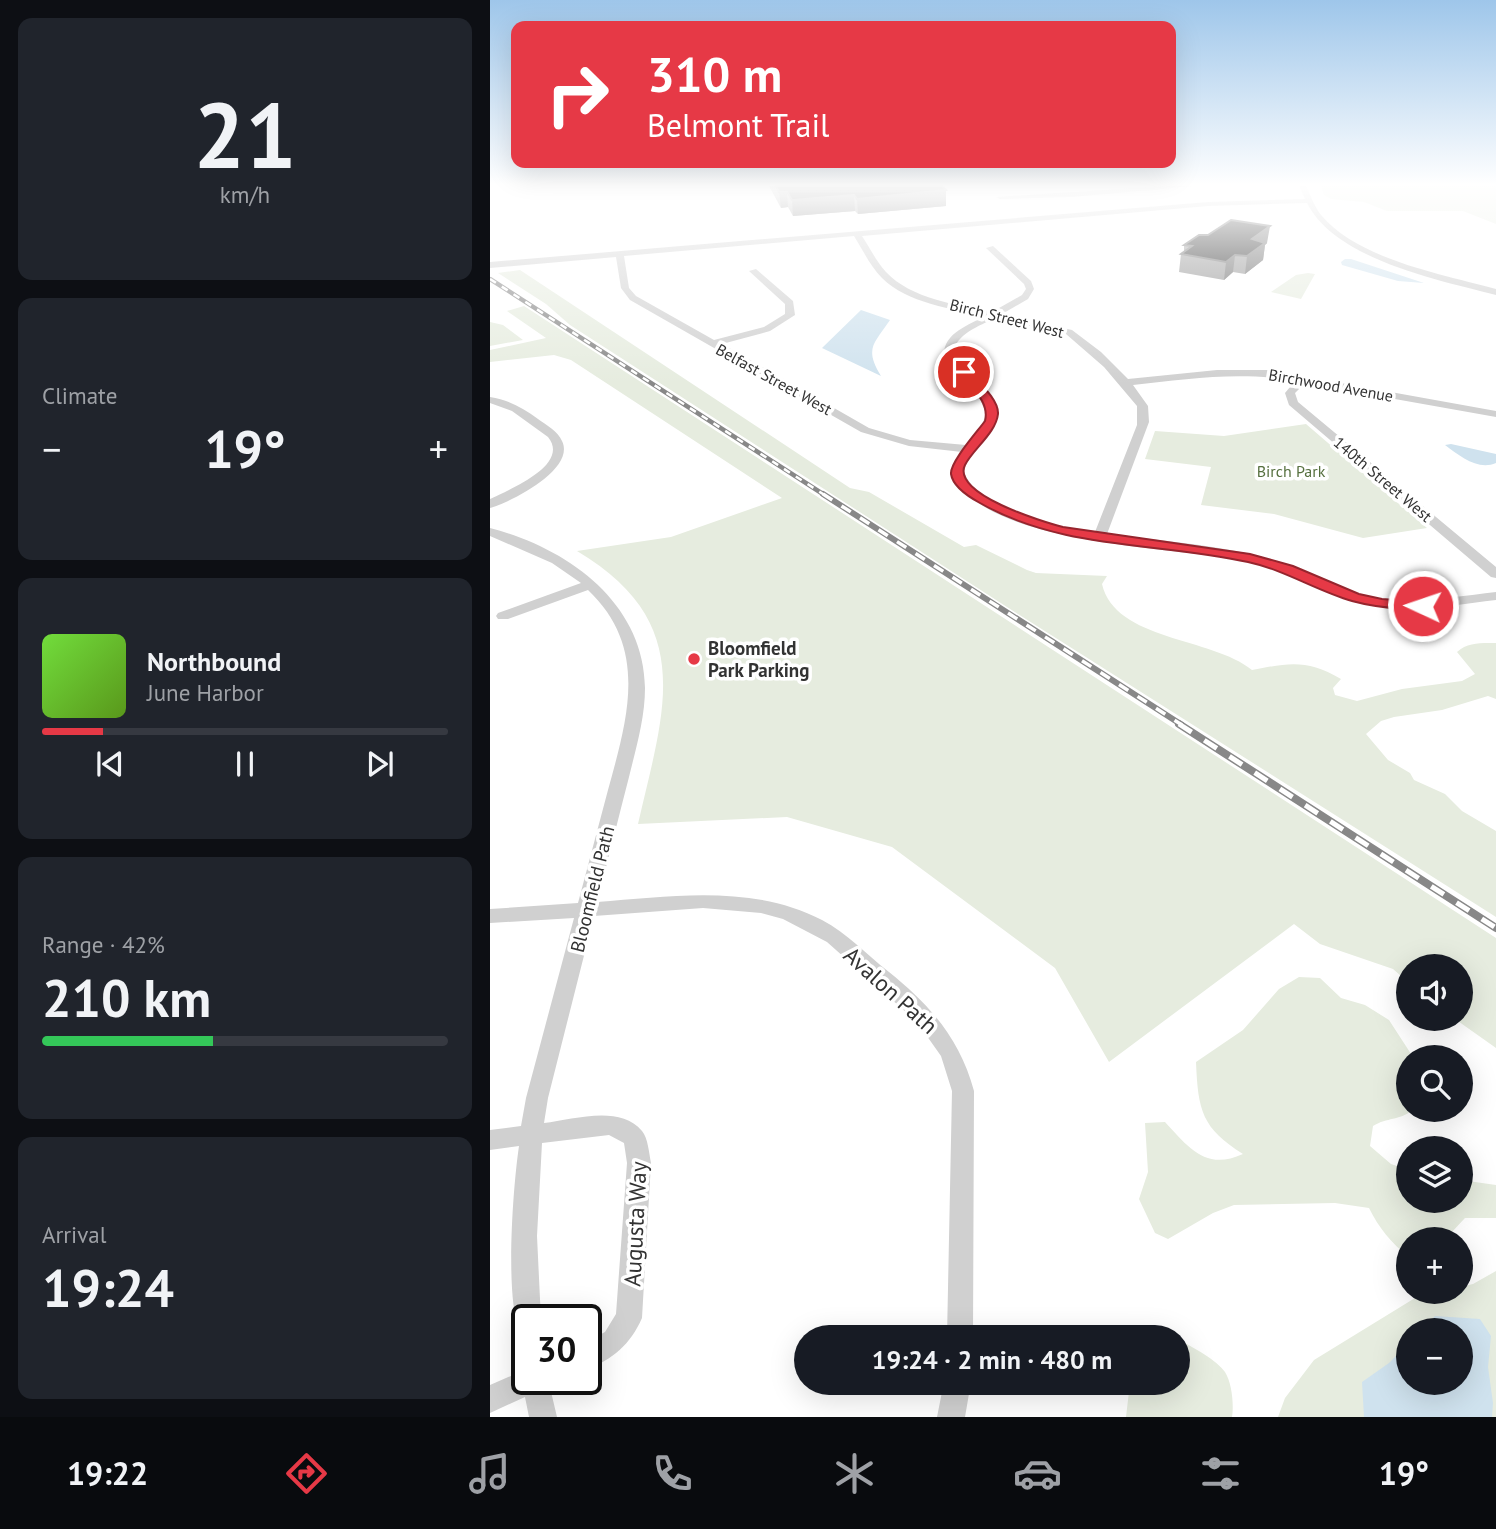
<!DOCTYPE html>
<meta charset="utf-8">
<style>
:root{--surface:#171b24;--page:#20242c;--text:#f1f3f6;--muted:#9ea1a6;--line:#363941;--accent:#e63946}
body{margin:0;font-family:"PT Sans",sans-serif;background:var(--page);color:var(--text);height:100vh;display:flex;flex-direction:column;font-size:26px;white-space:nowrap}
*{box-sizing:border-box;margin:0}
p{font-size:23px;color:var(--muted)}
.icon{flex:none;width:38px;height:38px;fill:none;stroke:currentColor;stroke-width:2;stroke-linecap:round;stroke-linejoin:round}
.map{position:relative;flex:1;overflow:hidden}
.side{display:flex;flex-direction:column;gap:18px;padding:18px;background:#0d0f14;width:490px}
.side>*{flex:none}
.guide{position:absolute;left:21px;top:21px;width:665px;height:147px;border-radius:14px;box-shadow:0 7px 28px #0002;background:#e63946;color:#fff;overflow:hidden}
.tools{position:absolute;left:906px;top:954px;display:grid;gap:14px}
.tools a{display:grid;place-items:center;width:77px;height:77px;border-radius:50%;background:var(--surface);box-shadow:0 7px 28px #0002;font-size:35px}
.speed{position:absolute;left:21px;top:1304px;display:flex;gap:14px;font-size:35px;font-weight:700;text-align:center}
.speed>*{display:grid;place-content:center;width:91px;height:91px;border-radius:50%;background:var(--surface);box-shadow:0 7px 28px #0002;line-height:1}
.speed .limit{border:4px solid #111;border-radius:10px;background:#fff;color:#111}
.pin{position:absolute;display:grid;place-items:center;width:60px;height:60px;color:#fff;margin:-30px;border:4px solid #fff;border-radius:50%;box-shadow:0 2px 7px #0007}
.me{position:absolute;width:77px;margin:-38px;rotate:273deg;stroke-linejoin:round;filter:drop-shadow(0 0 5px #0008)}
.turn{display:flex;align-items:center;gap:24px;height:147px;padding:0 21px;font-size:32px}
.turn .icon{width:91px;height:91px;stroke-width:2.5}
.turn b{display:block;font-size:49px;line-height:60px}
.big{font-size:52px;font-weight:600;line-height:1.1}
.side .widget{flex:1;display:flex;flex-direction:column;justify-content:center;gap:10px;min-width:0;padding:0 24px;border-radius:14px;background:var(--page)}
.side .dial{align-items:center;gap:0}
.dial b{font-size:91px;line-height:1}
.song{display:flex;align-items:center;gap:21px}
.cover{width:84px;height:84px;border-radius:10px;background:linear-gradient(135deg,hsl(100 70% 55%),hsl(90 70% 35%))}
.played{height:7px;border-radius:4px;background:linear-gradient(90deg,var(--accent) 15%,var(--line) 15%)}
.keys{display:flex;justify-content:space-around;direction:ltr}
.heat{display:flex;justify-content:space-between;align-items:center;font-size:38px;direction:ltr}
.charge{height:10px;border-radius:5px;background:linear-gradient(90deg,#34c759 42%,var(--line) 0)}
.trip{position:absolute;left:304px;top:1325px;width:396px;height:70px;border-radius:35px;background:var(--surface);box-shadow:0 7px 28px #0002;font-weight:600;line-height:70px;text-align:center}
.tabs{display:flex;height:112px;justify-content:space-around;align-items:center;background:#090b0e;color:var(--muted)}
.tabs .icon{width:49px;height:49px}
.tabs .on{color:var(--accent)}
.tabs b{font-size:32px;color:var(--text)}
main{display:flex;flex:1;min-height:0}
.map>svg:first-child{display:block}
</style>
<main>
<section class="side">
<div class="widget dial"><b>21</b><p>km/h</p></div>
<div class="widget"><p>Climate</p>
<div class="heat"><a>−</a><b class="big">19°</b><a>+</a></div>
</div>
<div class="widget">
<div class="song"><i class="cover"></i><div><b>Northbound</b><p>June Harbor</p></div></div>
<div class="played"></div>
<div class="keys"><svg class="icon" aria-label="previous" viewBox="0 0 24 24"><path d="M18 5L8 12l10 7zM5 5v14"/></svg><svg class="icon" aria-label="pause" viewBox="0 0 24 24"><path d="M8 5v14M16 5v14"/></svg><svg class="icon" aria-label="next" viewBox="0 0 24 24"><path d="M6 5l10 7-10 7zM19 5v14"/></svg></div>
</div>
<div class="widget"><p>Range · 42%</p><b class="big">210 km</b><div class="charge"></div></div>
<div class="widget"><p>Arrival</p><b class="big">19:24</b></div>
</section>
<div class="map">
<svg width="1006" height="1417" viewBox="0 0 1006 1417">
<rect width="100%" height="100%" fill="#fff"/>
<path fill="#e6ecdf" fill-rule="evenodd" d="M831,186h175v38l-33,-13h-76l-23,-9 -33,-3 -7,-4z
M30,270l330,218 19,4 95,55 12,-2 51,25 9,3 71,3 -5,8c13,57 110,53 150,86 37,-7 55,-11 89,9l-8,9 2,7 22,6 45,-12 60,-8 13,-7 -18,-22c11,-10 24,-9 39,-9v56l-8,-3 -46,14 -48,7 -13,4 -15,13 22,26 22,13 4,7 31,14 17,17 34,20v86l-489,-310 -437,-282 -24,-21 -48,-31z
M818,273l7,1 -14,25 -30,-7 25,-17z
M34,306l972,632v110l-41,-29 6,-1v-52h-52v17l-16,-14 -73,-25 -26,-20 -185,138 -54,-94 -163,-121 -105,-30 -149,7c26,-114 60,-201 -61,-273l94,-14 111,-39 -211,-138 -17,-5 -64,7v-12l56,-12 -39,-27z
M0,322l13,3 20,15 -33,6z
M816,424l121,104 -64,10 -89,-24 -73,-9 10,-38 -66,-8 10,-28 69,5z
M809,977l21,1 21,20 24,7 24,15 24,37h-4v53h4c-15,11 -25,7 -40,16l-3,20 21,18 18,6v30h52v-20l35,5v33h-31l-14,15 -2,6h-40v18c-18,-14 -30,-29 -40,-49l-34,-5 -101,2 -21,8 -45,26 -13,-6 -16,-34 9,-27 -3,-49 20,-1c24,26 41,49 78,32 -41,-26 -45,-43 -47,-92l47,-32 36,-41z
M1006,1271v146h-218l7,-19 29,-38 101,-62 28,-6h18v-5l12,-3zM919,1330h52v52h-52z
M688,1340c12,5 40,21 47,32 7,11 9,33 7,45h-106l4,-34 48,-1z"/>
<path fill="#cfe2ee" d="M855,259h6l73,24 -26,-2 -56,-16 -1,-3z
M371,310l29,10c-16,24 -26,28 -9,56l-59,-28z
M961,444l45,10v9c-18,8 -36,-7 -51,-18z
M945,1316l45,3 11,17 -3,31 5,36 -1,14h-128l-2,-35 27,-19 20,-20v39h52v-52h-40z"/>
<g fill="none" stroke-linecap="round" stroke-linejoin="round">
<path fill="#d0d0d0" fill-rule="evenodd" d="M677,186h28l-123,11 -72,2 -4,-2z
M809,186h7c5,10 8,20 15,29 38,45 121,59 175,74v6c-57,-15 -160,-35 -189,-92l-99,3 -346,30c8,12 14,25 24,36 25,27 72,33 106,40l30,-17 4,-6 -2,-5 -38,-36 7,-2 38,35 3,8 -6,10 -26,15 70,16 29,22 27,27 89,-9h51l228,41v6l-191,-34 -10,10 3,9 198,165v11l-5,-1 -202,-172 -4,-12 10,-12c-54,-10 -108,-2 -162,4l15,21 1,16 -42,112c48,6 97,10 144,20 39,9 73,31 111,41 44,11 90,2 134,-3v8c-35,4 -70,11 -106,8 -50,-4 -92,-35 -140,-46 -70,-16 -272,-15 -299,-92l11,-18 -53,-6 -48,-14 -231,-132 -9,-12 -5,-31 -126,11v-6l718,-60 97,-3zM364,236c9,14 16,30 28,42 25,25 70,31 103,38 -16,9 -41,17 -41,38l35,42 7,18 -5,13 -15,18 -56,-5 -41,-12 -147,-84 48,-13 25,-16 -2,-14 -37,-32 -7,2 36,33v10l-21,13 -50,13 -78,-44 -7,-8 -5,-32zM505,318l71,16 38,33 33,39v19l-42,107c-40,-6 -116,-19 -132,-62 9,-20 30,-35 34,-56l-9,-21 -34,-39c0,-20 26,-28 41,-36z
M0,397c19,3 33,11 48,22 8,6 20,12 24,22 14,28 -51,61 -72,67v-9c18,-9 81,-34 58,-62l-36,-26 -22,-8z
M0,528c77,20 154,74 155,160 0,30 -9,60 -16,89 -11,42 -21,84 -32,125 76,-6 155,-18 225,18 25,13 45,35 67,52 42,34 71,67 85,119l-1,246h-26l5,-246 -11,-35 -24,-34 -90,-80 -44,-23 -22,-6 -58,-5 -109,8 -46,182 -4,25c29,-3 75,-19 98,8 6,7 7,22 9,32l-9,155c-12,27 -29,41 -56,52v-28l19,-10 11,-18 11,-151 -3,-20 -15,-8 -67,8 -5,93 4,84h-14v12l-8,-3c-14,-34 -6,-143 0,-183l-29,4v-20l31,-4 5,-28 48,-180 -84,5v-14l88,-6c10,-38 20,-75 30,-113 20,-73 41,-142 -20,-200l-80,29h-10l-2,-3 2,-3 83,-30 -29,-20 -62,-27z
M37,1369v10h21l9,38h-28l-4,-20 -35,16v-28z
M454,1382h27l-6,35h-28z"/>
<defs>
<path id="rail-far2" d="M0,279l336,217"/>
<path id="rail-far1" d="M333,494l359,231"/>
<path id="rail" d="M689,724l317,204"/>
</defs>
<use href="#rail-far2" stroke="#888" stroke-width="4.5"/>
<use href="#rail-far1" stroke="#888" stroke-width="6"/>
<use href="#rail" stroke="#888" stroke-width="8"/>
<use href="#rail-far2" stroke="#fff" stroke-width="2.5" stroke-dasharray="7" stroke-linecap="butt"/>
<use href="#rail-far1" stroke="#fff" stroke-width="3.5" stroke-dasharray="11" stroke-linecap="butt"/>
<use href="#rail" stroke="#fff" stroke-width="5" stroke-dasharray="15" stroke-linecap="butt"/>
</g>
<path fill="#8c8c8c" d="M279,186h173l4,20 -88,8 -3,-3 -62,5 -5,-9 -7,1z
M718,235l59,8 -2,2 -2,15 -18,14 -12,-2 -9,8 -45,-8 2,-18 3,-2v-7z"/>
<path fill="#5f5f5f" d="M456,190v16l-88,8 -1,-15z
M289,192h8l1,15 -7,1z
M364,195l1,16 -62,5 -1,-16z
M780,226l-3,17 -2,2 -2,15 -18,14 2,-18 5,-17z
M745,255l-2,17 -9,8 2,-18z"/>
<path fill="#1a1a1a" stroke="#5f5f5f" stroke-width="2" d="M286,186h166l4,4 -89,9 -3,-4 -62,5 -5,-8h-8z
M741,220l39,6 -18,13 13,4 -18,13 -12,-1 -9,7 -45,-8 11,-8 -8,-1 15,-10h9z"/>
<linearGradient id="sky" x2="0" y2="1"><stop stop-color="#9ec6ea"/><stop offset="0.48" stop-color="#fff"/><stop offset="1" stop-color="#fff" stop-opacity="0"/></linearGradient>
<rect width="1006" height="384" fill="url(#sky)"/>
<path fill="#e63946" stroke="#96252e" stroke-width="2" d="M471,370h7c9,11 31,29 30,44 -2,19 -25,35 -33,51 -14,29 78,57 98,62l187,27 43,12 66,28 23,5 41,3 7,4c-7,6 -16,4 -25,3 -18,-1 -35,-3 -53,-8 -35,-10 -67,-31 -104,-39 -90,-20 -186,-12 -268,-59 -11,-6 -27,-16 -29,-29 -1,-12 26,-42 34,-53 5,-20 -15,-34 -26,-49z"/>
<circle fill="#e63946" stroke="#fff" stroke-width="2.5" cx="204" cy="659" r="7"/>
<g text-anchor="middle" dominant-baseline="central" stroke-width="7" stroke-linejoin="round" paint-order="stroke">
<g font-size="16" fill="#333" stroke="#fff">
<text transform="translate(517 318) rotate(14)">Birch Street West</text>
<text transform="translate(284 379) rotate(29)">Belfast Street West</text>
<text transform="translate(841 385) rotate(10)">Birchwood Avenue</text>
<text transform="translate(893 479) rotate(40)">140th Street West</text>
</g>
<g font-size="16" fill="#56703f" stroke="#fff">
<text x="801" y="471">Birch Park</text>
</g>
<g font-size="19" font-weight="bold" fill="#333" stroke="#fff" text-anchor="start">
<text x="218" y="648">Bloomfield<tspan x="218" dy="22">Park Parking</tspan></text>
</g>
<g font-size="19" fill="#333" stroke="#fff">
<text transform="translate(102 889) rotate(-76)">Bloomfield Path</text>
</g>
<g font-size="23" fill="#333" stroke="#fff">
<text transform="translate(401 990) rotate(42)">Avalon Path</text>
<text transform="translate(145 1224) rotate(-87)">Augusta Way</text>
</g>
</g>
</svg>
<div class="tools">
<a><svg class="icon" aria-label="sound" viewBox="0 0 24 24"><path d="M4 9h4l5-4v14l-5-4H4zM17 9q2 3 0 6"/></svg></a>
<a><svg class="icon" aria-label="search" viewBox="0 0 24 24"><circle cx="10" cy="10" r="6"/><path d="M15 15l6 6"/></svg></a>
<a><svg class="icon" aria-label="layers" viewBox="0 0 24 24"><path d="M12 4l9 5-9 5-9-5zM3 14l9 5 9-5"/></svg></a>
<a>+</a>
<a>−</a>
</div>
<div class="speed"><div class="limit">30</div></div>
<div class="pin" style="left:474px;top:372px;background:#d93025"><svg class="icon" aria-label="arrive" viewBox="0 0 24 24"><path d="M6 21V4h12l-3 4 3 4H6"/></svg></div>
<svg class="me" style="left:933px;top:606px" viewBox="-20 -20 40 40"><circle r="17" fill="#e63946" stroke="#fff" stroke-width="3"/><path d="M0-11L8 9 0 5-8 9z" fill="#fff"/></svg>
<div class="trip">19:24 · 2 min · 480 m</div>
<div class="guide">
<div class="turn"><svg class="icon" aria-label="right" viewBox="0 0 24 24"><path d="M7 20v-9h11M14 6l5 5-5 5"/></svg><div><b>310 m</b>Belmont Trail</div></div>
</div>
</div>
</main>
<nav class="tabs">
<b>19:22</b>
<svg class="icon on" aria-label="directions" viewBox="0 0 24 24"><path d="M12 3l9 9-9 9-9-9zM9 14v-3h6M13 9l2 2-2 2"/></svg>
<svg class="icon" aria-label="music" viewBox="0 0 24 24"><path d="M9 18V5l10-2v13"/><circle cx="6" cy="18" r="3"/><circle cx="16" cy="16" r="3"/></svg>
<svg class="icon" aria-label="phone" viewBox="0 0 24 24"><path d="M5 4h4l2 5-3 2q2 4 5 5l2-3 5 2v4C11 20 4 13 5 4z"/></svg>
<svg class="icon" aria-label="climate" viewBox="0 0 24 24"><path d="M12 3v18M4 7l16 10M4 17L20 7"/></svg>
<svg class="icon" aria-label="car" viewBox="0 0 24 24"><path d="M5 17H2v-5l4-1 3-4h7l3 4 3 1v5h-3M9 17h6M6 11h13"/><circle cx="7" cy="17" r="2"/><circle cx="17" cy="17" r="2"/></svg>
<svg class="icon" aria-label="filters" viewBox="0 0 24 24"><path d="M4 7h16M4 17h16"/><circle cx="9" cy="7" r="2"/><circle cx="15" cy="17" r="2"/></svg>
<b>19°</b>
</nav>
